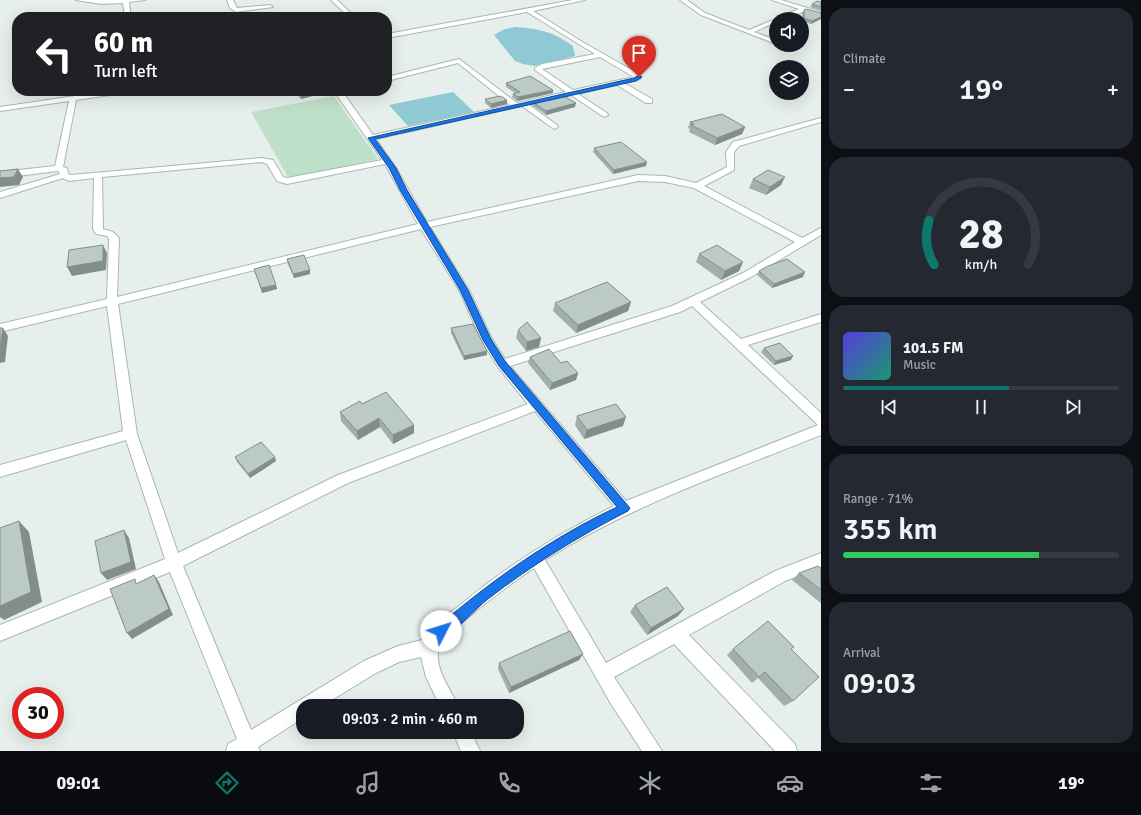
<!DOCTYPE html>
<meta charset="utf-8">
<style>
:root{--surface:#171b24;--page:#242831;--text:#f1f3f6;--muted:#9ea1a6;--line:#363941;--accent:#0f766e}
body{margin:0;font-family:Signika,sans-serif;background:var(--page);color:var(--text);height:100vh;display:flex;flex-direction:column;font-size:15px;white-space:nowrap}
*{box-sizing:border-box;margin:0}
p{font-size:13px;color:var(--muted)}
.icon{flex:none;width:22px;height:22px;fill:none;stroke:currentColor;stroke-width:2;stroke-linecap:round;stroke-linejoin:round}
.map{position:relative;flex:1;overflow:hidden}
.sheet{display:flex;flex-direction:column;gap:8px;padding:8px;background:#0d0f14;width:320px}
.sheet>*{flex:none}
.banner{position:absolute;left:12px;top:12px;width:380px;height:84px;border-radius:16px;box-shadow:0 4px 16px #0002;background:#202124;color:#fff;overflow:hidden}
.tools{position:absolute;left:769px;top:12px;display:grid;gap:8px}
.tools a{display:grid;place-items:center;width:40px;height:40px;border-radius:50%;background:var(--surface);box-shadow:0 4px 16px #0002;font-size:20px}
.speed{position:absolute;left:12px;top:687px;display:flex;gap:8px;font-size:20px;font-weight:700;text-align:center}
.speed>*{display:grid;place-content:center;width:52px;height:52px;border-radius:50%;background:var(--surface);box-shadow:0 4px 16px #0002;line-height:1}
.speed .limit{border:6px solid #d22;background:#fff;color:#111}
.pin{position:absolute;display:grid;place-items:center;width:34px;height:34px;color:#fff;margin:-41px -17px;border-radius:50% 50% 50% 0;rotate:-45deg;box-shadow:0 0 4px #0007}
.pin .icon{rotate:45deg}
.me{position:absolute;width:44px;margin:-22px;rotate:50deg;stroke-linejoin:round;filter:drop-shadow(0 0 3px #0008)}
.turn{display:flex;align-items:center;gap:14px;height:84px;padding:0 16px;font-size:18px}
.turn .icon{width:52px;height:52px;stroke-width:2.5}
.turn b{display:block;font-size:28px;line-height:34px}
.big{font-size:30px;font-weight:600;line-height:1.1}
.sheet .card{flex:1;display:flex;flex-direction:column;justify-content:center;gap:6px;min-width:0;padding:0 14px;border-radius:16px;background:var(--page)}
.sheet .dial{align-items:center;gap:0}
.dial svg{height:104px;overflow:visible;fill:none;stroke:var(--line);stroke-width:7;stroke-linecap:round;text-anchor:middle}
.dial text{fill:var(--text);stroke:none}
.song{display:flex;align-items:center;gap:12px}
.cover{width:48px;height:48px;border-radius:6px;background:linear-gradient(135deg,hsl(250 70% 55%),hsl(160 70% 35%))}
.played{height:4px;border-radius:2px;background:linear-gradient(90deg,var(--accent) 60%,var(--line) 60%)}
.keys{display:flex;justify-content:space-around;direction:ltr}
.heat{display:flex;justify-content:space-between;align-items:center;font-size:22px;direction:ltr}
.charge{height:6px;border-radius:3px;background:linear-gradient(90deg,#34c759 71%,var(--line) 0)}
.trip{position:absolute;left:296px;top:699px;width:228px;height:40px;border-radius:16px;background:var(--surface);box-shadow:0 4px 16px #0002;font-weight:600;line-height:40px;text-align:center}
.tabs{display:flex;height:64px;justify-content:space-around;align-items:center;background:#090b0e;color:var(--muted)}
.tabs .icon{width:28px;height:28px}
.tabs .on{color:var(--accent)}
.tabs b{font-size:18px;color:var(--text)}
main{display:flex;flex:1;min-height:0}
.map>svg:first-child{display:block}
</style>
<main>
<div class="map">
<svg width="821" height="751" viewBox="0 0 821 751">
<rect width="100%" height="100%" fill="#e6efeb"/>
<path fill="#bfe0c8" d="M334,96l44,63 -89,20 -38,-67z"/>
<path fill="#8ec9d4" d="M516,27c25,2 37,5 57,19l2,10 -41,10 -11,-2 -8,-3 -21,-26 11,-6z
M453,92l21,20 -66,14 -19,-21z"/>
<g fill="none" stroke-linecap="round" stroke-linejoin="round">
<defs>
<path id="minor" d="M76,0h69l-16,2 2,15h-6l-2,-14 -21,1z
M227,0h6l4,8 33,-3 3,2 -37,5 -6,-4z
M331,0h6l18,17h-6z
M573,0h12l-52,11 51,32 55,31 1,5 -16,4 28,16v4h-6l-29,-18 -39,9 29,19 1,2 -4,2 -33,-22 -42,10 28,20 1,2 -4,2 -32,-23 -146,33 20,29 31,54 211,-47 27,1 31,7 31,-16 -1,-15 7,-10 88,-24v4l-82,24 -5,6v18l-30,16 98,52 19,-10v7l-70,42 -51,25 41,37 80,-25v8l-73,23 73,68v22c-94,38 -190,70 -276,125l61,103 169,-92 46,-18v14l-36,14 -96,54 106,109 2,7h-22l-101,-107 -60,33 48,74h-20l-31,-47 -77,-136c-18,12 -94,66 -96,84 -2,20 13,37 20,54h-18l-14,-29 -5,-20 -22,5 -23,11 -54,33h-19v12l-45,29 2,4h-34l2,-7 9,-5 -67,-167 -170,69v-16l165,-66 -39,-119 -126,37v-12l123,-34 -16,-125 -107,26v-8l107,-25 2,-60 -2,-3 -11,-2 -3,-5 1,-51 -25,3 -6,-3 -63,20v-6l60,-18 -2,-3 -58,7v-6l55,-6 14,-65 -69,10v-4l109,-16h19l-4,2 -48,7 -13,67 4,1 1,6 3,1 191,-17 11,2 10,17 4,1 95,-18 -48,-69h8l31,44 137,-30 -52,-42 -71,18v-4l72,-18 58,44 49,-11 -31,-22v-2l7,-4 53,-10 -68,-42 -140,26v-4zM600,57l34,20 -61,13 -31,-21zM262,162l5,2 10,17 10,3 98,-20 33,60 -301,73 2,-59 -6,-6 -10,-3 -1,-52zM638,181l27,1 29,6 101,54 -52,31 -71,33 -167,53 -13,-20 -23,-49 -39,-63zM421,229l38,61 24,53 15,24 30,37 -190,71 -160,78 -41,-119 -19,-130zM692,306l126,119 -192,76 -116,-135 170,-54zM535,411l79,95c-55,27 -107,60 -154,99 -12,10 -28,20 -34,34l-28,7 -34,15 -113,69 -68,-164 165,-83z
M680,0h7l18,13 44,17 50,-21 -27,-9h9l40,12v4l-16,-5 -21,8h-8v3l-22,10 22,8v4l-75,-29z
M453,732h18l9,19h-19z"/>
</defs>
<use href="#minor" stroke="#a8b8b2" stroke-width="2"/>
<use href="#minor" fill="#fff" fill-rule="evenodd"/>
</g>
<path fill="#a1aea9" d="M821,2v9l-11,-4 2,-3z
M804,10l17,3v6l-10,5 -9,-3v-7z
M506,83l47,10 -36,8 -5,-4 1,-3 2,-1 -9,-6z
M293,91h39l-31,8z
M485,99l22,1v4l-16,4 -6,-5z
M533,102l42,5 -29,8 -13,-9z
M690,122l55,5 -3,7 -27,11 -26,-13 1,-3 -2,-1z
M594,148l52,18 -33,8 -20,-22z
M753,179l28,6 -15,10 -17,-7z
M699,254l44,8 -4,9 -18,9 -25,-18z
M287,259l23,11v4l-16,4 -6,-14z
M254,269l22,16 1,4 -15,4z
M759,271l44,6 -31,11 -15,-13z
M631,302l-3,9 -52,22 -23,-22 2,-8z
M451,328l36,27 -23,5 -13,-27z
M518,330l23,8 -2,9 -13,4 -10,-13z
M764,348l27,12 -17,5 -13,-13z
M530,357l31,6 17,10 -2,7 -26,10 -22,-27z
M362,404l52,21v8l-21,11 -13,-17 -22,13 -17,-19 -1,-9z
M577,416l46,10 -39,13 -9,-14z
M235,457l41,4 -26,17 -13,-16z
M821,568v35l-29,-23 7,-7z
M635,605l43,11 -31,19 -17,-23z
M733,649h58l2,52 -9,5 -26,-28 -6,5 -25,-28z
M583,654l-4,6 -70,33 -11,-24 1,-6z"/>
<path fill="#838d89" d="M821,17v2l-10,5 1,-3z
M553,90v3l-36,8 1,-4z
M316,91h16l-31,8v-4z
M507,100v4l-16,4v-4z
M576,103l-1,4 -29,8v-4z
M745,127l-3,7 -27,11 2,-7z
M647,162l-1,4 -33,8 1,-4z
M18,169l5,8 -4,8 -19,2v-9z
M785,177l-4,8 -15,10 4,-8z
M103,245l4,8 -1,17 -34,6 -5,-9z
M743,262l-4,9 -18,9 4,-9z
M310,270v4l-16,4 -1,-4z
M805,272l-2,5 -31,11 2,-4z
M276,285l1,4 -15,4 -1,-5z
M631,302l-3,9 -52,22 2,-8z
M3,328l5,8 -3,26 -5,1v-15z
M541,338l-2,9 -13,4 1,-9z
M487,351v4l-23,5v-4z
M793,356l-2,4 -17,5 2,-4z
M578,373l-2,7 -26,10 2,-7z
M626,417l-3,9 -39,13 3,-9z
M379,418l1,9 -22,13 -1,-9z
M414,425v8l-21,11v-9z
M275,457l1,4 -26,17 -2,-4z
M19,521l10,11 13,70 -38,18 -4,-3v-11z
M124,530l5,8 7,31 -29,11 -6,-7z
M154,575l5,7 14,33 -41,24 -5,-6z
M684,609l-6,7 -31,19 4,-7z
M583,654l-4,6 -70,33 2,-6z"/>
<path fill="#bbcac4" stroke="#838d89" d="M817,1l4,1v5l-9,-3z
M806,9l15,4v4l-9,4 -8,-3v-8z
M530,76l23,14 -35,7 -5,-3 7,-2 -14,-9z
M297,91h19l-15,4z
M562,95l14,8 -30,8 -13,-9z
M501,96l6,4 -16,4 -6,-5z
M722,114l23,13 -28,11 -26,-13 3,-1 -4,-2z
M621,142l26,20 -33,8 -20,-22z
M18,169l-4,8 -14,1v-7z
M768,170l17,7 -15,10 -17,-8z
M103,245v16l-36,6 2,-17z
M717,245l26,17 -18,9 -26,-17z
M304,255l6,15 -17,4 -6,-15z
M787,259l18,13 -31,12 -15,-13 9,-5z
M269,265l7,20 -15,3 -7,-19z
M607,282l24,20 -53,23 -23,-22z
M527,322l14,16 -14,4 -9,-12z
M473,324l14,27 -23,5 -13,-28z
M0,328h3l-3,20z
M780,343l13,13 -17,5 -12,-13z
M549,349l12,14 6,-2 11,12 -26,10 -22,-26z
M386,392l28,33 -21,10 -14,-17 -22,13 -17,-19 20,-11 2,3z
M616,404l10,13 -39,13 -10,-14z
M261,442l14,15 -27,17 -13,-17z
M19,521l12,71 -31,14v-78z
M124,530l7,32 -30,11 -6,-32z
M818,566l3,2v22l-22,-17z
M154,575l15,34 -42,24 -17,-44 25,-10 1,5z
M667,587l17,22 -33,19 -16,-23z
M768,621l26,26 -3,2 28,28 -26,24 -28,-29 -6,5 -26,-28z
M570,631l13,23 -72,33 -12,-24z"/>
<path fill="#1a73e8" stroke="#114b97" d="M639,75l3,2 -6,4 -261,58 21,29 11,22 61,100 23,49 14,22 125,147 -2,3c-49,25 -96,54 -140,88 -14,11 -31,32 -47,39l-4,-2 -2,-5 2,-4c55,-47 114,-89 180,-120l-118,-141 -16,-26 -23,-50 -60,-100 -11,-22 -21,-30 266,-60z"/>
</svg>
<div class="tools">
<a><svg class="icon" aria-label="sound" viewBox="0 0 24 24"><path d="M4 9h4l5-4v14l-5-4H4zM17 9q2 3 0 6"/></svg></a>
<a><svg class="icon" aria-label="layers" viewBox="0 0 24 24"><path d="M12 4l9 5-9 5-9-5zM3 14l9 5 9-5"/></svg></a>
</div>
<div class="speed"><div class="limit">30</div></div>
<div class="pin" style="left:639px;top:77px;background:#d93025"><svg class="icon" aria-label="arrive" viewBox="0 0 24 24"><path d="M6 21V4h12l-3 4 3 4H6"/></svg></div>
<svg class="me" style="left:441px;top:631px" viewBox="-20 -20 40 40"><circle r="19" fill="#fff"/><path d="M0-13L10 11 0 6-10 11z" fill="#1a73e8"/></svg>
<div class="trip">09:03 · 2 min · 460 m</div>
<div class="banner">
<div class="turn"><svg class="icon" aria-label="left" viewBox="0 0 24 24"><path d="M17 20v-9H6M10 6l-5 5 5 5"/></svg><div><b>60 m</b>Turn left</div></div>
</div>
</div>
<section class="sheet">
<div class="card"><p>Climate</p>
<div class="heat"><a>−</a><b class="big">19°</b><a>+</a></div>
</div>
<div class="card dial"><svg viewBox="0 0 100 80">
<path d="M14 69A42 42 0 1 1 86 69"/>
<path d="M14 69A42 42 0 0 1 10 35" stroke="#0f766e"/>
<text x="50" y="56" font-size="32" font-weight="700">28</text>
<text x="50" y="72" font-size="11">km/h</text>
</svg></div>
<div class="card">
<div class="song"><i class="cover"></i><div><b>101.5 FM</b><p>Music</p></div></div>
<div class="played"></div>
<div class="keys"><svg class="icon" aria-label="previous" viewBox="0 0 24 24"><path d="M18 5L8 12l10 7zM5 5v14"/></svg><svg class="icon" aria-label="pause" viewBox="0 0 24 24"><path d="M8 5v14M16 5v14"/></svg><svg class="icon" aria-label="next" viewBox="0 0 24 24"><path d="M6 5l10 7-10 7zM19 5v14"/></svg></div>
</div>
<div class="card"><p>Range · 71%</p><b class="big">355 km</b><div class="charge"></div></div>
<div class="card"><p>Arrival</p><b class="big">09:03</b></div>
</section>
</main>
<nav class="tabs">
<b>09:01</b>
<svg class="icon on" aria-label="directions" viewBox="0 0 24 24"><path d="M12 3l9 9-9 9-9-9zM9 14v-3h6M13 9l2 2-2 2"/></svg>
<svg class="icon" aria-label="music" viewBox="0 0 24 24"><path d="M9 18V5l10-2v13"/><circle cx="6" cy="18" r="3"/><circle cx="16" cy="16" r="3"/></svg>
<svg class="icon" aria-label="phone" viewBox="0 0 24 24"><path d="M5 4h4l2 5-3 2q2 4 5 5l2-3 5 2v4C11 20 4 13 5 4z"/></svg>
<svg class="icon" aria-label="climate" viewBox="0 0 24 24"><path d="M12 3v18M4 7l16 10M4 17L20 7"/></svg>
<svg class="icon" aria-label="car" viewBox="0 0 24 24"><path d="M5 17H2v-5l4-1 3-4h7l3 4 3 1v5h-3M9 17h6M6 11h13"/><circle cx="7" cy="17" r="2"/><circle cx="17" cy="17" r="2"/></svg>
<svg class="icon" aria-label="filters" viewBox="0 0 24 24"><path d="M4 7h16M4 17h16"/><circle cx="9" cy="7" r="2"/><circle cx="15" cy="17" r="2"/></svg>
<b>19°</b>
</nav>
